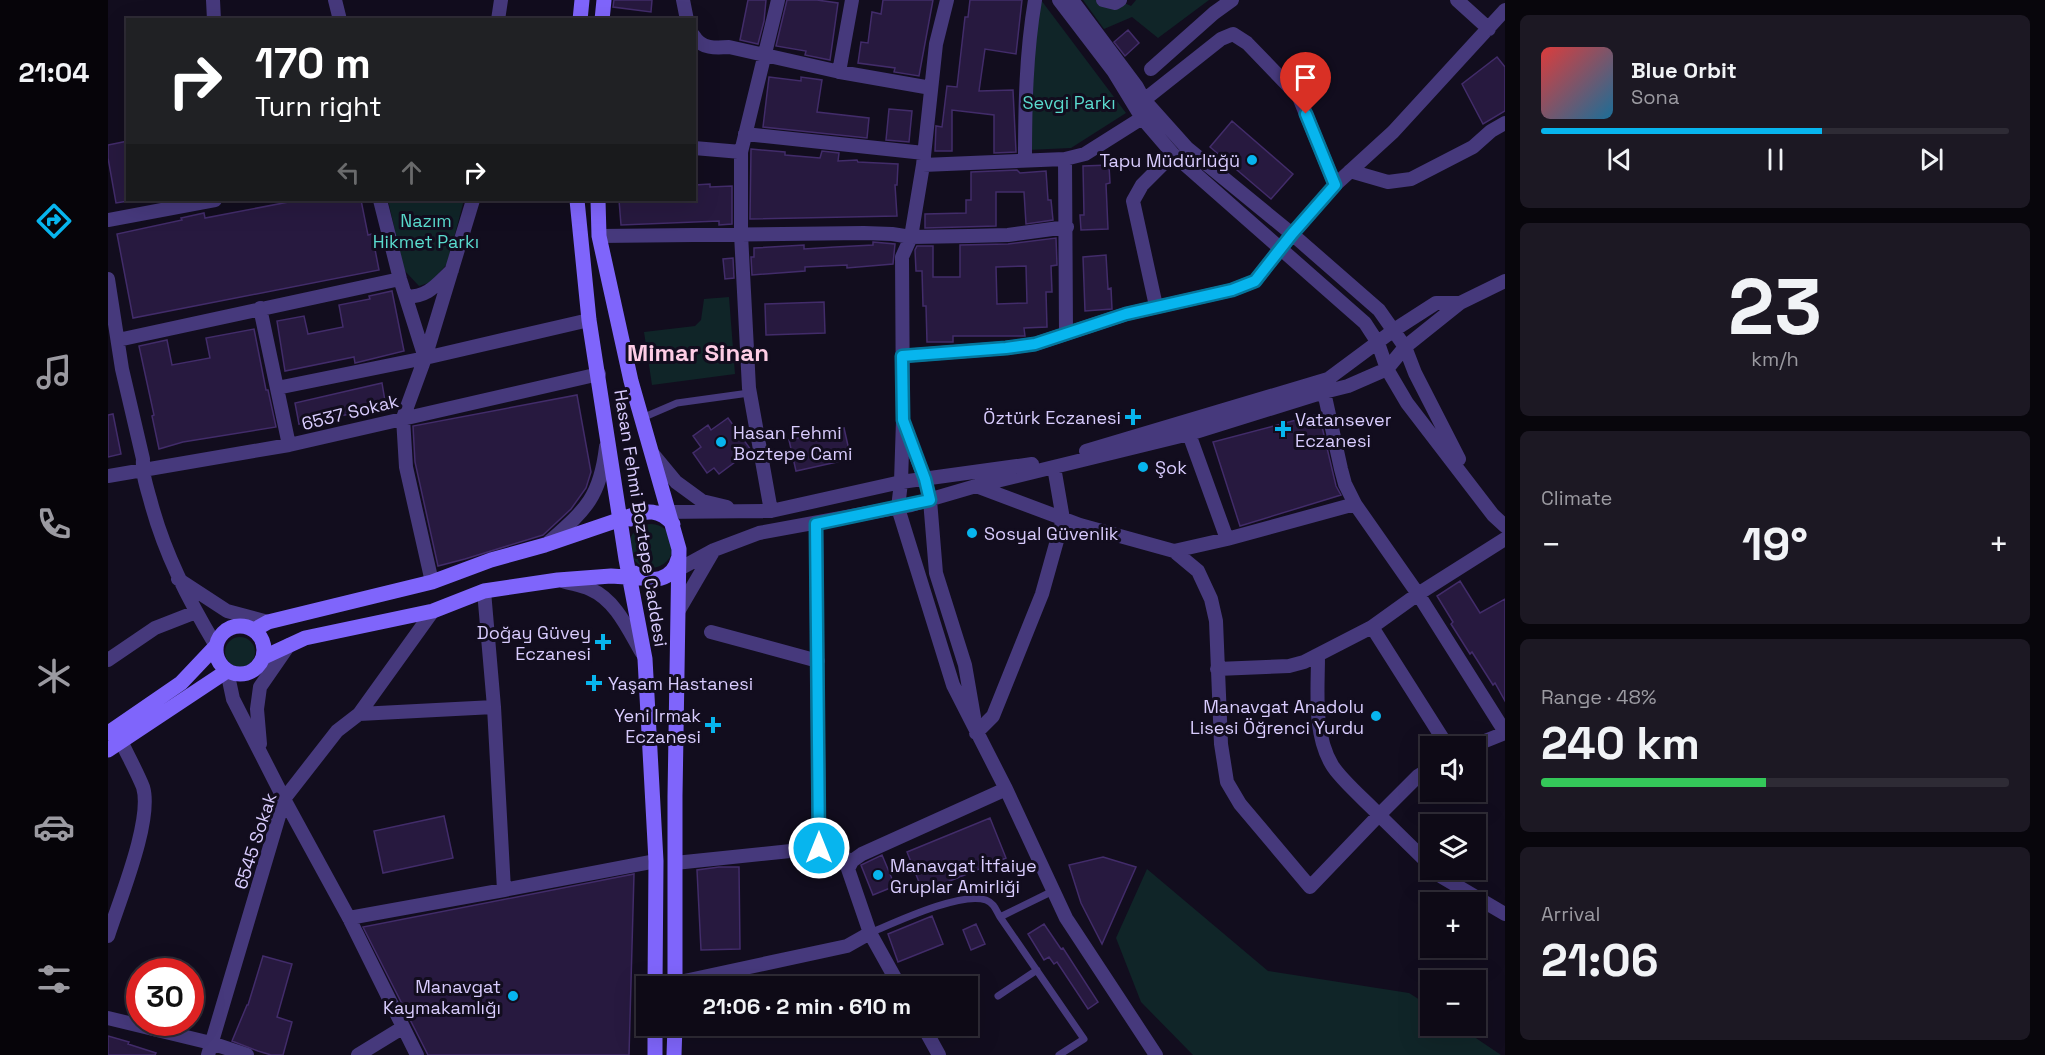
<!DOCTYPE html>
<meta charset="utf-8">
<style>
:root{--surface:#0e0a16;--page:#1c1823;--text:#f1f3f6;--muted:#9b9aa1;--line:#2e2b35;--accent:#07b5ee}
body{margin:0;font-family:"Space Grotesk",sans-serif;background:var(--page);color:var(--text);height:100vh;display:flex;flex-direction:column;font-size:22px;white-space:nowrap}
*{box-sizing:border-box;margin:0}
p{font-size:20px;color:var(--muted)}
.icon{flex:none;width:33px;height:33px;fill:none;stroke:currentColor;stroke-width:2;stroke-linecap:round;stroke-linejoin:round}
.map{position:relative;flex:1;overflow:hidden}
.side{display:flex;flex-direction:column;gap:15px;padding:15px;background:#08060c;width:540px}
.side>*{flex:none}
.banner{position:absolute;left:18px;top:18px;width:570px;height:183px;border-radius:0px;box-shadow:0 6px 24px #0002,0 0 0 2px var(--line);background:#202124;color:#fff;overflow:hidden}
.controls{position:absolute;left:1312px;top:736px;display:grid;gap:12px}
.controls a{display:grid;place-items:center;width:66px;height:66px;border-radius:0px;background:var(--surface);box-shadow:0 6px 24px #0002,0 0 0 2px var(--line);font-size:30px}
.speed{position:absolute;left:18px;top:958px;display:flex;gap:12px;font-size:30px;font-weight:700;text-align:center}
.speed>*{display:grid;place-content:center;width:78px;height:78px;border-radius:50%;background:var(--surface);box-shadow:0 6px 24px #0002,0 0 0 2px var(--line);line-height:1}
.speed .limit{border:9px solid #d22;background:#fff;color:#111}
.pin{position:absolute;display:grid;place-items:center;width:51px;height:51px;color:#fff;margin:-62px -26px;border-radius:50% 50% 50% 0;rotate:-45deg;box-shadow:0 0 6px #0007}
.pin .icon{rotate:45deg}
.me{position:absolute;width:66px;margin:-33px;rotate:0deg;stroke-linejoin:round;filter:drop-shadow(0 0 4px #0008)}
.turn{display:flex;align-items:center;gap:21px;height:126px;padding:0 30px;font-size:27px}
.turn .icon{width:78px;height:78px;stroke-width:2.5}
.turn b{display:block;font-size:42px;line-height:51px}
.lanes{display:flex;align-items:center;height:57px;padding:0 30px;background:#0003;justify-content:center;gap:30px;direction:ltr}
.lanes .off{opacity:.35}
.big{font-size:45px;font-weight:700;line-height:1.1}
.side .tile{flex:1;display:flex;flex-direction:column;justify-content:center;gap:9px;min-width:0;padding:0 21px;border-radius:9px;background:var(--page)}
.side .dial{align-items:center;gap:0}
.dial b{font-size:78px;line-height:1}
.song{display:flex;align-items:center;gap:18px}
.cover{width:72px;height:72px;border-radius:9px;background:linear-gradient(135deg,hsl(0 70% 55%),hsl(200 70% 35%))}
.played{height:6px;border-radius:3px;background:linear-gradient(90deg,var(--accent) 60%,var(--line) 60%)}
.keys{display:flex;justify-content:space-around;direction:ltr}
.heat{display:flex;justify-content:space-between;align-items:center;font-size:33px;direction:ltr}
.charge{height:9px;border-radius:4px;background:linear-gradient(90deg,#34c759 48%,var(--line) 0)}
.trip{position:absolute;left:528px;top:976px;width:342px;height:60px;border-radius:0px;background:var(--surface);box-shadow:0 6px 24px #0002,0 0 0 2px var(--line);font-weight:700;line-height:60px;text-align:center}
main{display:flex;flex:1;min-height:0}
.tabs{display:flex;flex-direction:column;width:108px;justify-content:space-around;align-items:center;background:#060409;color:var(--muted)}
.tabs .icon{width:42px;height:42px}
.tabs .active{color:var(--accent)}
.tabs b{font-size:27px;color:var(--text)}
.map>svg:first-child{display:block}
</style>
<main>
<nav class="tabs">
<b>21:04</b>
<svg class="icon active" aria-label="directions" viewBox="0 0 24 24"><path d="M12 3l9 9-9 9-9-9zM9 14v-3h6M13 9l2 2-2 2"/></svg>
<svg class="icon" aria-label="music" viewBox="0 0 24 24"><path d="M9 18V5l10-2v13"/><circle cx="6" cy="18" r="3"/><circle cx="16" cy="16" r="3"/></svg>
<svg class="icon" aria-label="phone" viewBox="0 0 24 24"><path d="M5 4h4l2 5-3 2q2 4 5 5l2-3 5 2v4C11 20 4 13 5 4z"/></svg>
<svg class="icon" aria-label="climate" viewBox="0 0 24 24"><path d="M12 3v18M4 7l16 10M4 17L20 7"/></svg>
<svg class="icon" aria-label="car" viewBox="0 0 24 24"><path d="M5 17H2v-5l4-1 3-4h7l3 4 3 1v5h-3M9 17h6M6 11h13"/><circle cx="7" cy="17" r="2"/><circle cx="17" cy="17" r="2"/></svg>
<svg class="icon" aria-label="filters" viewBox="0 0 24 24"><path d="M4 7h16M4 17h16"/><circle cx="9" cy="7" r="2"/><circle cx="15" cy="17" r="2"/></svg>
</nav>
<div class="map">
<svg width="1397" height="1055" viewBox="0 0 1397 1055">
<rect width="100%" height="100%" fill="#120d1e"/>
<path fill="#102528" d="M933,0l85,113 -55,35 -44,2 3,-75z
M975,0h35l13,6 5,-6h73l-51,38 -26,-21 -28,12z
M280,200h76l-17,64 -16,18 -12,4 -15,-16z
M621,297l6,77 -83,11 -8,-53 51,-6 6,-6 3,-21z
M521 546a22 22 0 1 1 44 0a22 22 0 1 1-44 0Z
M117 652a15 15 0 1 1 30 0a15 15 0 1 1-30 0Z
M1039,869l121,102 141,22 22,14v19h27l43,29h-308l-52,-53 -25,-64z"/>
<path fill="#27193f" stroke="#422c6a" stroke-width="1.5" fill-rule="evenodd" d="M506,0h38l-1,12 -38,-5z
M640,0h18l-2,21 -6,23 -18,-4z
M679,0h30l21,3 -8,57 -25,-5 1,-4 -30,-5z
M775,0h50l-14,76 -25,-4 1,-4 -37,-5 3,-21 7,1 4,-31 9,2z
M862,0h52l-6,54 -31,-5 -6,42 34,-1 3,62 -22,1v-38l-42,-5v41h-17l1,-25 6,1 5,-41 10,1 8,-70h3z
M1020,30l11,13 -14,13 -11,-14z
M1389,57l8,10v44l-22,13 -21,-40z
M661,77l32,4v-4l21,3 -5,32 52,6 -2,20 -104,-11z
M781,109l23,2 -3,31 -23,-2z
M1124,121l61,53 -22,25 -61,-52z
M20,141v60l-12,2 -8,-45v-13z
M643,149l34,3v3l35,3 2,-7 17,2 -1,8 19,-1 1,2 40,2 -1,21h-2l2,31 -147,3z
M1001,165l1,18 -4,1 2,45 -27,1 -1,-15h4l-1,-49z
M909,170l3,3 26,-2 2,29h3l2,20 -27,4 -2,-32h-28v34l-71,2v-14l41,-1v-13h5v-28z
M602,184v3l22,-1v38l-13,1v-4l-98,4 -2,-25h75v-15z
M191,200h62l7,35 4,-1 7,36 -246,48 -16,-84 65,-14 -1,-2 23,-5 1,5z
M948,238l1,27 -6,1 1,26h-6l1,35 -23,1 1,8h-72v6h-26l-1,-36h-3l-1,-35h-6l-1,-21 2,-4h16v31h27v-32l48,-1zM918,266l1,37 -30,1 -1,-37z
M765,242l22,2 -2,20 -46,4v-3l-42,2v4l-53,4 -1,-18h3v-9l50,-3v4l31,-2 38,-2z
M998,255l2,34 3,-1 1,21 -27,2 -2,-54z
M625,258l1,20 -9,1 -2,-20z
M284,291l12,60 -49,12 -1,-6 -69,14 -8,-50 27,-5 4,18 35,-7 -4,-22 31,-6 -1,-3z
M716,302l1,31 -59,2 -1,-31z
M146,329l12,61h2l8,37 -93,15 -24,7 -7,-33 2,-1 -15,-69 28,-6 5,25 38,-7 -4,-20z
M274,383l4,24 -87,17 -4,-21z
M469,395l14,77 -5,16 -15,21 -28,26 -78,24 -27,7 -23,-104 -2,-36z
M5,414l8,40 -13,3v-42z
M1211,414l17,72 5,9 -101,31 -27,-84z
M620,418l23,32 -32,24 -5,-6 -7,5 -14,-20 8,-6 -8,-11 15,-11 3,5z
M736,428l7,31 -55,12 -7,-31z
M1352,581l20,32 25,-14v102l-10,-18 -2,2 -21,-33 -2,2 -19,-30 2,-2 -16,-26z
M336,816l9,42 -70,15 -9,-42z
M882,818l16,40 -83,34 -16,-40z
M774,855l13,31 -22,9 -12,-30z
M995,857l33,10 -34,77 -21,-41 -12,-38z
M611,867h20l1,82 -39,1 -4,-80z
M526,874l-5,181h-201l-65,-128z
M824,916l11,28 -45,18 -10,-28z
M868,924l9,20 -14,6 -8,-20z
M936,924l17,25 2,-1 35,54 -10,7 -31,-47 -3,2 -5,-7 -5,3 -16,-26z
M155,956l29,8 -15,53 15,5 -9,33h-12l-13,-4 -26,-10 15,-36h1z
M0,1036l21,6 -1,2 28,9 -1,2h-47z"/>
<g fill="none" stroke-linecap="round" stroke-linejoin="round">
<path stroke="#46397c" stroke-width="7" d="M534,418l35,-15 72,-10
M892,917l84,122 -25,16
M762,933c24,-10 91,-42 116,-33 8,3 10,10 14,17l53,-26
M890,996l39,-26"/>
<path stroke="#46397c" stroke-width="14" d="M105,0l1,20
M227,0l5,20
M575,0l4,20
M839,0l-11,44 -13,121 -12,72 -9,20 1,163 -2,62 -3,26 55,177 53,104 60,129 90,137
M951,0l55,72 28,46 31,36 192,169 13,20 9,26 20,34 86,112 12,11
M964,0l65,87 7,13 43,48 105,86 87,76 26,37 10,26 44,86
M995,0l12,3 5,-3
M1349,0l32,29
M390,20l3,-20
M586,36c7,13 22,12 35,11l111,25 91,16
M1043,69l63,-56 18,-13
M731,72l13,-72
M637,134l179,19
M586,148l47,4 37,-152
M633,152v82l8,154 22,123
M957,159l1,174
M917,161c0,-54 1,-108 10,-161
M815,165l142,-6 20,-5 57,-36
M1242,171l38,11 23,-3 62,-32 18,-16 14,-8
M1227,185l58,-53 112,-122
M272,200l20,79 25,79
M0,220l107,-20
M491,236l265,-3 28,1 19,3 58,-1 39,-1 59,-8
M0,279l14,90 21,90c-1,14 3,26 7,40 14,54 38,100 66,147
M298,297c23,-1 29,-11 46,-27
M1048,306l-23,-105 9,-16 31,-31
M152,308l29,137
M10,340l282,-61
M794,356l104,-8 29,-4 91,-30 106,-24 23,-9 37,-47 43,-49 -36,-88 -52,-54 -14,-9 -12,5 -77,61
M169,388l148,-30 164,-38
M1216,392l17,77 4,15 10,20 63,90 87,138
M797,428l20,51 5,21 6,73 29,92 9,52
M1081,434l38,105
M978,451l242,-72 66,-49 42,-27h24
M544,453l24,29 26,19 25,6
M0,476l181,-31 310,-71
M868,486l104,39 94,26 24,20 13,28 5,22 5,123 6,38 13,22 70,83 69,-72 52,51
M552,512l111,-1 130,-29 131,-18
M708,524l3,324
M441,542c36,-32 51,-44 57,-95
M1066,551l53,-12 128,-35
M562,574l44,-24 45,-17 152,-28 65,-19 213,-52 135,-42 24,-6 39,-17 18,-22 55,-44 45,-22
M70,579l49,32 41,11
M455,581c9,3 18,4 27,8 26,11 39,42 52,64
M324,582l-26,-115 -3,-49 22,-60 48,-158
M376,591l10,116 10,183
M571,610l35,-60
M1264,627l76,120
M603,632l107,29
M1210,656c0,35 -5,77 14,109 8,14 35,37 47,50l39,-39 13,-8
M0,660l47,-32 41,-16
M1109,669l72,-3 15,-4 68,-35 46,-33 87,-55
M119,671l6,28 51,100 65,119 68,137
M251,714l135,-7
M868,733l17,-17 49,-122 21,-75 -9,-52
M152,744l-3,-35 3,-22 29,-42
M1362,747l35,-14
M567,863l144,-15 33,13
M1327,870l7,7 63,37
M241,918l155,-28 152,-29
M0,936c11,-35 45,-116 35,-149 -6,-15 -15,-31 -22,-46
M567,983l172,-37 23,-13
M792,987l-30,-54 -22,-64 4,-8 10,-7 144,-65
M0,1018l103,25 36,12
M815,1026l16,29
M100,1055l76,-256 53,-68 22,-17 74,-103
M250,1055l44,-27"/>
<path stroke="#7f65fb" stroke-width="15" d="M472,20l2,-20
M494,20l2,-20
M469,200l12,120 37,239 19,100 11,202 -1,126
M490,200l1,36 32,145 48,168 -4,247v191
M523,519c15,-11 29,-9 42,5
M526,573c17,12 39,7 44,-14
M108 650a24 24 0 1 1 48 0a24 24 0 1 1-48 0Z
M146,630l14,-8 164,-40 59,-22 54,-15 94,-32
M156,657l41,-19 128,-27 51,-20 74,-11 53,-4 30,2
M0,733l73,-50 35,-37
M0,750l119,-79
M547,1055v-29
M566,1055l1,-29"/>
</g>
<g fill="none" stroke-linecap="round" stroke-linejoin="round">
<defs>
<path id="route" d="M711,848l-3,-324 114,-24 -5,-21 -22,-59 -1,-64 104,-8 29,-4 91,-30 106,-24 23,-9 37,-47 43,-49 -29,-71"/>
</defs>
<use href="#route" stroke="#05769b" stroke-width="15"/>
<use href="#route" stroke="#07b5ee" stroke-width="10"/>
</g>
<g fill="#07b5ee" stroke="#120d1e" stroke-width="2">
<circle cx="1144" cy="160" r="6"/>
<path d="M1022 408h6v6h6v6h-6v6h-6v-6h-6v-6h6z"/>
<path d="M1172 420h6v6h6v6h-6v6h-6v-6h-6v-6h6z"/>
<circle cx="613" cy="442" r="6"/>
<circle cx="1035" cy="467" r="6"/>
<circle cx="864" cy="533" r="6"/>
<path d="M492 633h6v6h6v6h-6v6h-6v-6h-6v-6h6z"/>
<path d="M483 674h6v6h6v6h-6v6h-6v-6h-6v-6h6z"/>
<circle cx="1268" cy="716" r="6"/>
<path d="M602 716h6v6h6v6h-6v6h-6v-6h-6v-6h6z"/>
<circle cx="770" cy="875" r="6"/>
<circle cx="405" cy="996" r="6"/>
</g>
<g text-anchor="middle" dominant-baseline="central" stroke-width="6" stroke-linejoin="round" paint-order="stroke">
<g font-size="18" fill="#5adbce" stroke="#120d1e">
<text x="961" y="102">Sevgi Parkı</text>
<text x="318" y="220">Nazım<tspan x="318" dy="21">Hikmet Parkı</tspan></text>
</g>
<g font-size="18" fill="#d9ccfe" stroke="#120d1e" text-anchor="end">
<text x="1132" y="160">Tapu Müdürlüğü</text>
<text x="1013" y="417">Öztürk Eczanesi</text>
<text x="1187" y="419" text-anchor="start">Vatansever<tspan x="1187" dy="21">Eczanesi</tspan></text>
<text x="625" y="432" text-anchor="start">Hasan Fehmi<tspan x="625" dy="21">Boztepe Cami</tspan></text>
<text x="1047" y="467" text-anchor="start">Şok</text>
<text x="876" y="533" text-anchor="start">Sosyal Güvenlik</text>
<text x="483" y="632">Doğay Güvey<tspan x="483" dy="21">Eczanesi</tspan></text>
<text x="500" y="683" text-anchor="start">Yaşam Hastanesi</text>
<text x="1256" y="706">Manavgat Anadolu<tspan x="1256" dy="21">Lisesi Öğrenci Yurdu</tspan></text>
<text x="593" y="715">Yeni Irmak<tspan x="593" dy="21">Eczanesi</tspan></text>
<text x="782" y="865" text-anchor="start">Manavgat İtfaiye<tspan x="782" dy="21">Gruplar Amirliği</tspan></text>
<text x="393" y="986">Manavgat<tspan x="393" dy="21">Kaymakamlığı</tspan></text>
</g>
<g font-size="18" fill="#d9ccfe" stroke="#120d1e">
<text transform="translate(242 412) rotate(-14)">6537 Sokak</text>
<text transform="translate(533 518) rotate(81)">Hasan Fehmi Boztepe Caddesi</text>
<text transform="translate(147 841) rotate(-72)">6545 Sokak</text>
</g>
<g font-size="24" font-weight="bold" fill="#fecde5" stroke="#120d1e">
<text x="590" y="352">Mimar Sinan</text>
</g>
</g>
</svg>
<div class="controls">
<a><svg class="icon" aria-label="sound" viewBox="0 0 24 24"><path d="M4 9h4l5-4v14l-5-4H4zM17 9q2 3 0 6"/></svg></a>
<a><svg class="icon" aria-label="layers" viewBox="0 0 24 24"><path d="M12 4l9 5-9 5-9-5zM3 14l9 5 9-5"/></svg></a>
<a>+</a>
<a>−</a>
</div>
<div class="speed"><div class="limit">30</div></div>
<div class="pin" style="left:1198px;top:114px;background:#d93025"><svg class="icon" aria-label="arrive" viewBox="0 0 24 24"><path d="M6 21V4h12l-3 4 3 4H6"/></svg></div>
<svg class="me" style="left:711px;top:848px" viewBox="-20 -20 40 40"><circle r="17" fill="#07b5ee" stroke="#fff" stroke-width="3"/><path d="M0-11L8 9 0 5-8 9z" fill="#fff"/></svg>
<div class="trip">21:06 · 2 min · 610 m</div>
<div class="banner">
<div class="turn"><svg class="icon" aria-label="right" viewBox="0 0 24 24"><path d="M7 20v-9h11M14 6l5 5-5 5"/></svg><div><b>170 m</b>Turn right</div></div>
<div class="lanes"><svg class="icon off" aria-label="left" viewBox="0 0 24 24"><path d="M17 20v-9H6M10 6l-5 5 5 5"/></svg><svg class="icon off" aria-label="ahead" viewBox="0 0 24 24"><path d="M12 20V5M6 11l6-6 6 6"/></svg><svg class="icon" aria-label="right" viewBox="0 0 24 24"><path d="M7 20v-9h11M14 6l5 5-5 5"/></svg></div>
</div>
</div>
<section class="side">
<div class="tile">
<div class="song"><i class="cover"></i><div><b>Blue Orbit</b><p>Sona</p></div></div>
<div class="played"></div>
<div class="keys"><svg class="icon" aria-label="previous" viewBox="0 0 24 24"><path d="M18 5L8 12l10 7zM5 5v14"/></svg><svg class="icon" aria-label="pause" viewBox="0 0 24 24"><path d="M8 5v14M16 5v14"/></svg><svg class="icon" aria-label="next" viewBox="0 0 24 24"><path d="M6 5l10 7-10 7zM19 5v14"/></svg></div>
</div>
<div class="tile dial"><b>23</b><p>km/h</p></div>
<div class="tile"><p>Climate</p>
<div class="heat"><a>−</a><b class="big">19°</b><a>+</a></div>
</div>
<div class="tile"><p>Range · 48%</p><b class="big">240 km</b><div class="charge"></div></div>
<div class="tile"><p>Arrival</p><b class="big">21:06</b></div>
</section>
</main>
